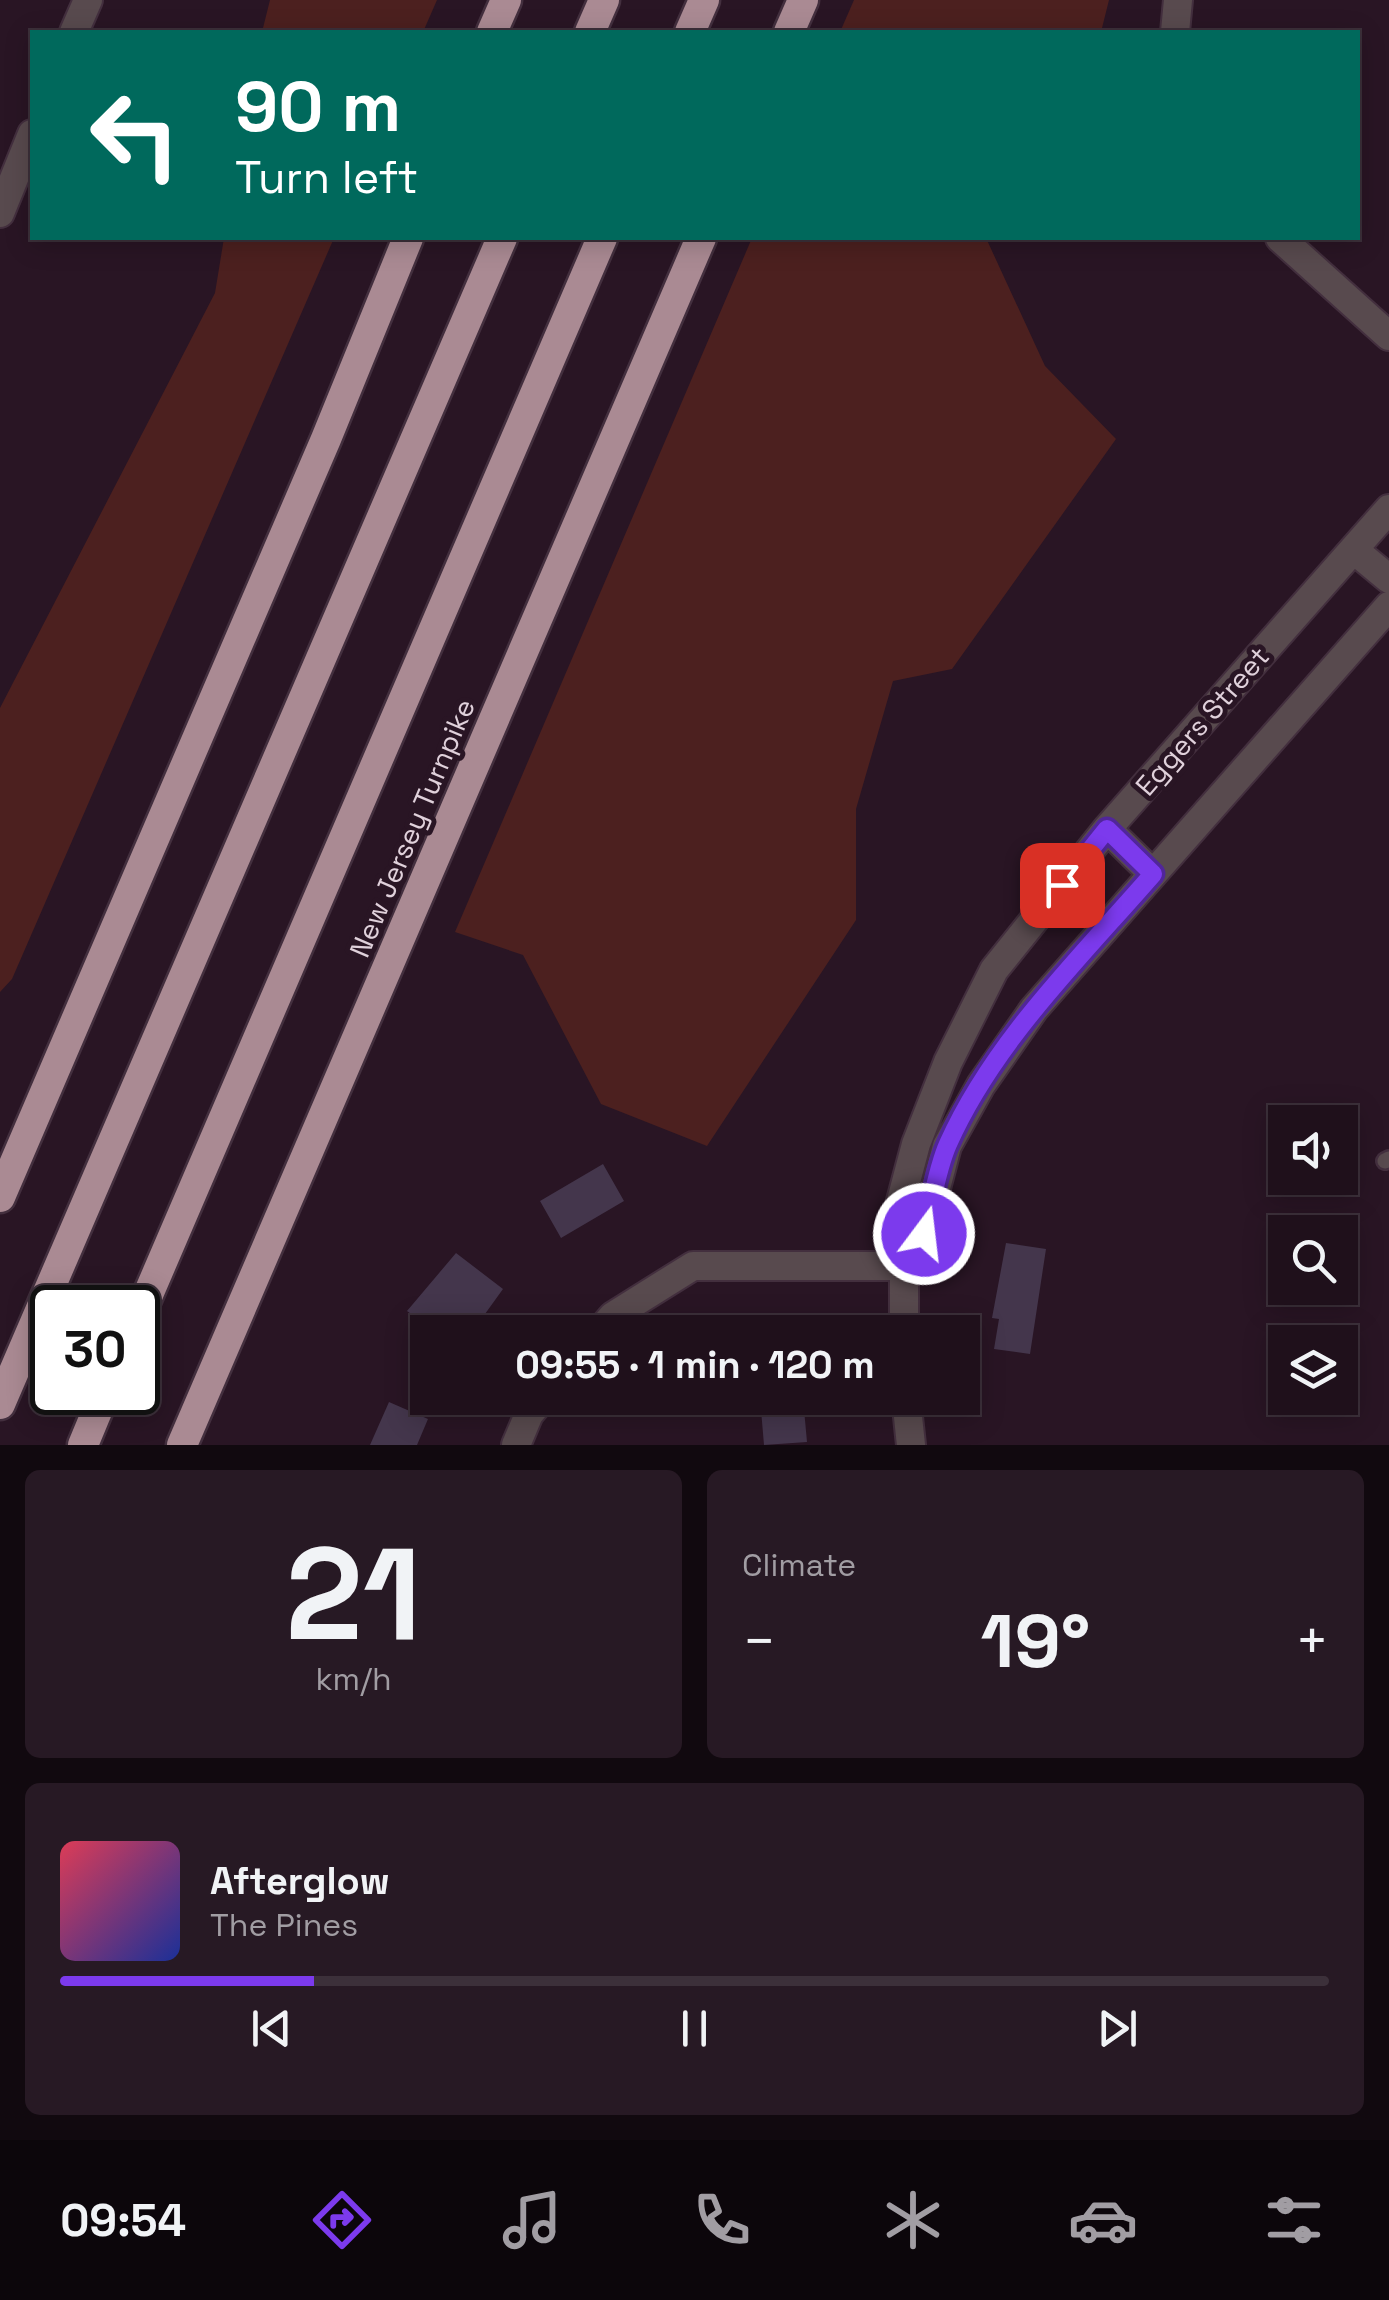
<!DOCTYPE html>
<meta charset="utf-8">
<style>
:root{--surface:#1f101b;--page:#271924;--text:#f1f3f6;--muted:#a19da3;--line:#3c303a;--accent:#7c3aed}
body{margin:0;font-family:"Space Grotesk",sans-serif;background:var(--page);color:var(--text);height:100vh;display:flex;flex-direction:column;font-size:38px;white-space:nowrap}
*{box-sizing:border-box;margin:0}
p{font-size:32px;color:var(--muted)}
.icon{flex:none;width:55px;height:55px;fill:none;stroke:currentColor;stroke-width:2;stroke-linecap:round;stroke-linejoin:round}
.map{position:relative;height:1445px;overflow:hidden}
.sheet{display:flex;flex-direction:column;gap:25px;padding:25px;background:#11090f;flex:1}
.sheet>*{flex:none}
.hud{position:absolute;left:30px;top:30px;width:1330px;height:210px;border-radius:0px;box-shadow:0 5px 25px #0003,0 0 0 2px var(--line);background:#00695c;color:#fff;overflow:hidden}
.tools{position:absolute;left:1268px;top:1105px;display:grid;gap:20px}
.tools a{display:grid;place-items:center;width:90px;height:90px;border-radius:0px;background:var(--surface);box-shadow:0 5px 25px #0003,0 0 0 2px var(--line);font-size:50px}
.speed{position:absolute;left:30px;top:1285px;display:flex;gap:20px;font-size:50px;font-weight:700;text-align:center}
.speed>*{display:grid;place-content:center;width:130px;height:130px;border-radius:50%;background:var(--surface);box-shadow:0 5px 25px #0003,0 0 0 2px var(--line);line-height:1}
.speed .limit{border:5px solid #111;border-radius:15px;background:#fff;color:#111}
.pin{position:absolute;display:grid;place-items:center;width:85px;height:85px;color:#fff;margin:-42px;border-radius:20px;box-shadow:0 5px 15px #0006}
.me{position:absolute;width:110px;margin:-55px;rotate:15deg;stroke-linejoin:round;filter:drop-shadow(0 0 8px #0008)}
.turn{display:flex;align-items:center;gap:35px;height:210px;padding:0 40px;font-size:45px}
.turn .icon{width:130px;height:130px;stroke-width:2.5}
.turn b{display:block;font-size:70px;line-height:85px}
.big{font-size:75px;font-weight:700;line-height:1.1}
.sheet .tile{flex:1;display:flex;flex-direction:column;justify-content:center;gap:15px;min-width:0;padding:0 35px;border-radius:15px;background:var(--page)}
.sheet .dial{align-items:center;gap:0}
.dial b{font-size:130px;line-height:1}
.song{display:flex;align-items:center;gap:30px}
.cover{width:120px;height:120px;border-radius:15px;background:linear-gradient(135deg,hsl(350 70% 55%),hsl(230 70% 35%))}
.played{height:10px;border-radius:5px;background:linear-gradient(90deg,var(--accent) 20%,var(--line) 20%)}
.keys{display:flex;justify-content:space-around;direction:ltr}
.heat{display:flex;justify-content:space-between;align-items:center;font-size:55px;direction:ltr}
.sheet .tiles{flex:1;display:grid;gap:25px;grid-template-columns:1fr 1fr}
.tile:last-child{grid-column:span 2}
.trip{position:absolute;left:410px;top:1315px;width:570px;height:100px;border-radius:0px;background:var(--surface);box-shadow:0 5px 25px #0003,0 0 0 2px var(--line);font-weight:700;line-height:100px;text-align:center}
.menu{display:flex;height:160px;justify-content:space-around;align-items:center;background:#0c060b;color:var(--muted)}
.menu .icon{width:70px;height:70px}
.menu .active{color:var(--accent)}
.menu b{font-size:45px;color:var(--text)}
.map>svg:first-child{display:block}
</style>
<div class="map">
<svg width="1389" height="1445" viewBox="0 0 1389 1445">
<rect width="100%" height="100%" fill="#291524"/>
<path fill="#4c201f" d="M270,0h167l-14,32h-161z
M854,0h255l-8,32h-261z
M224,238h110l-322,741 -12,13v-284l215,-415z
M752,238h234l59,128 71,73 -164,230 -59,12 -37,128v111l-149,226 -106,-42 -78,-149 -68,-23z"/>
<path fill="#44364c" d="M603,1164l21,37 -63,37 -21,-37z
M1006,1243l40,6 -16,105 -36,-5 5,-30 -7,-1z
M456,1253l47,36 -31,43h-36l-29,-21z
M760,1398h43l4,44 -43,3z
M389,1402l39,17 -11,26h-47z"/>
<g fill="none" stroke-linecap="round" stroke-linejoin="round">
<defs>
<path id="service" d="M1385,1161l4,-2"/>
<path id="minor" d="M74,32l14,-32
M1175,32l3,-32
M0,213l32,-79
M1280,238l109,98
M1354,550l35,29
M1107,829l46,45
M904,1266l20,-32 23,-88 34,-61 53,-76 355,-403
M599,1332l14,-16 80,-50h211
M904,1332v-66l-11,-35 23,-87 32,-82 46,-92 113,-141 282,-320
M906,1398l5,47
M516,1445l13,-31 14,-16"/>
<path id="motorway" d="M492,32l14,-32
M590,32l14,-32
M690,32l14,-32
M789,32l14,-32
M0,1197l326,-758 82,-201
M138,1318l464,-1080
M0,1404l502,-1166
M83,1445l22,-53
M182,1445l519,-1207"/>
</defs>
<use href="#service" stroke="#432f3e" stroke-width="20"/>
<use href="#minor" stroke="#432f3e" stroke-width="32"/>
<use href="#motorway" stroke="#432f3e" stroke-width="35"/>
<use href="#service" stroke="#584a4e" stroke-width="15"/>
<use href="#minor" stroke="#584a4e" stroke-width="28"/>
<use href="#motorway" stroke="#aa8a93" stroke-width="30"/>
</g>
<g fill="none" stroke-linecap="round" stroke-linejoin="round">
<defs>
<path id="route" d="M924,1234c8,-29 12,-63 24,-90 46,-103 132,-186 205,-270l-46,-45 -45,56"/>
</defs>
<use href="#route" stroke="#51269a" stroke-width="25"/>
<use href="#route" stroke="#7c3aed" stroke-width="18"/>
</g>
<g text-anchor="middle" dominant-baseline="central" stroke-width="10" stroke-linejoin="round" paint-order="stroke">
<g font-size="28" fill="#e0d1db" stroke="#291524">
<text transform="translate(1202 721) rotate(-49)">Eggers Street</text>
<text transform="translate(412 828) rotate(-67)">New Jersey Turnpike</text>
</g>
</g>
</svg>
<div class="tools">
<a><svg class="icon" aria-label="sound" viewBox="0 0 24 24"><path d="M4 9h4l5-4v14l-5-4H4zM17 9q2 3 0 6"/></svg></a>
<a><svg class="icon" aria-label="search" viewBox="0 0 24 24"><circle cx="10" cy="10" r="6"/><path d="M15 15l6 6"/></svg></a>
<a><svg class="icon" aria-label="layers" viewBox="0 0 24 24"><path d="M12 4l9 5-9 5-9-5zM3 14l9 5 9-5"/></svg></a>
</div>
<div class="speed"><div class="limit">30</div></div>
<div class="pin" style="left:1062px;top:885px;background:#d93025"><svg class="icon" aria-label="arrive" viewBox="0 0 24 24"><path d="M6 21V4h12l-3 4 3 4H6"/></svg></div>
<svg class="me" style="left:924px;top:1234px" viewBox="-20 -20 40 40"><circle r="17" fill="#7c3aed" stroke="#fff" stroke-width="3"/><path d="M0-11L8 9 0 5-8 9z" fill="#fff"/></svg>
<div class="trip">09:55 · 1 min · 120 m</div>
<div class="hud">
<div class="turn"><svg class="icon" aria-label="left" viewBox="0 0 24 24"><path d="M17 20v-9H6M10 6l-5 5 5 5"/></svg><div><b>90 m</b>Turn left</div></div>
</div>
</div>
<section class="sheet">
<div class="tiles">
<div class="tile dial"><b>21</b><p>km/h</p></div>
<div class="tile"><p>Climate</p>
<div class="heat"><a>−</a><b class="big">19°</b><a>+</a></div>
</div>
<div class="tile">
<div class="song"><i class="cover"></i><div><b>Afterglow</b><p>The Pines</p></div></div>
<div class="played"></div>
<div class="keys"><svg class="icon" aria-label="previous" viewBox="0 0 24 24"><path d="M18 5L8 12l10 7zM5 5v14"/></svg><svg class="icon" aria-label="pause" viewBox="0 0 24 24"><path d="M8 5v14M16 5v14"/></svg><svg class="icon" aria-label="next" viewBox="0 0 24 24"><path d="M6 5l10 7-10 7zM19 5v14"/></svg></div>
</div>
</div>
</section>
<nav class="menu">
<b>09:54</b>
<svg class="icon active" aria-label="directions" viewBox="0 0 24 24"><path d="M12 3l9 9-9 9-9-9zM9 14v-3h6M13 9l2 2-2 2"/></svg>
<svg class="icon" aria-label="music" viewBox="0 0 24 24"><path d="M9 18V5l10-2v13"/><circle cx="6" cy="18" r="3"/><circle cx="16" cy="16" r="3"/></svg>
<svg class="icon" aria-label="phone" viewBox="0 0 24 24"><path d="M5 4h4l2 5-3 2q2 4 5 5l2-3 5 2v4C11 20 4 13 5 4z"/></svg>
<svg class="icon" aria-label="climate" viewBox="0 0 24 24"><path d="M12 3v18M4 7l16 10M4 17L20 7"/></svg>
<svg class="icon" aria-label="car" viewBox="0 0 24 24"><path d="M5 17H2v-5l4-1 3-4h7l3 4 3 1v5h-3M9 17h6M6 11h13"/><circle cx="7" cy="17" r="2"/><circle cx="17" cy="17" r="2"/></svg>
<svg class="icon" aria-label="filters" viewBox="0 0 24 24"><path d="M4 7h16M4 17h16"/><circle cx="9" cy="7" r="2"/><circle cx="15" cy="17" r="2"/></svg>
</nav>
